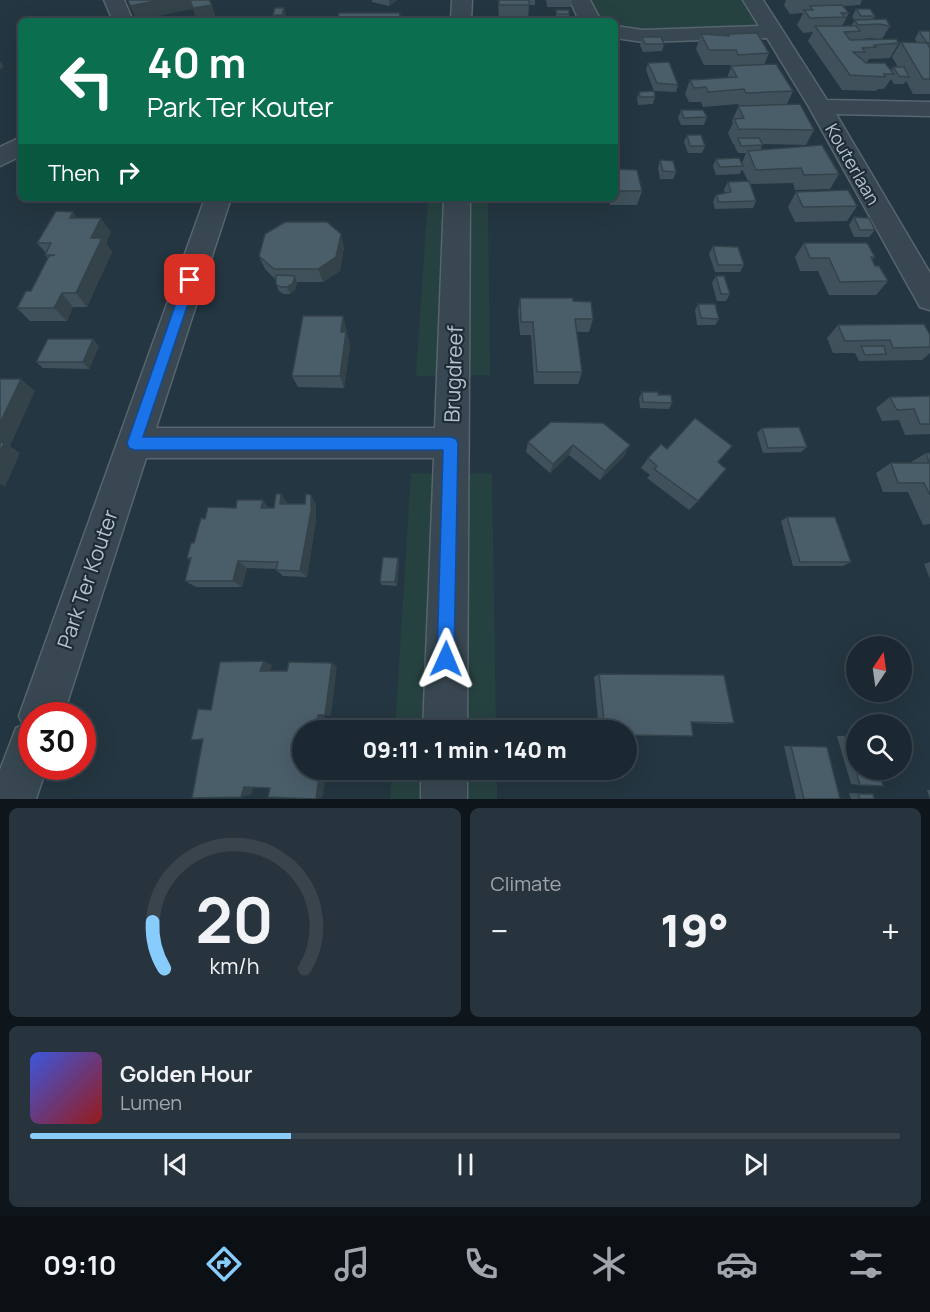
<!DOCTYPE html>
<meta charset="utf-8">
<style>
:root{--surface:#1b2831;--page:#28343d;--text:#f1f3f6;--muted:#a0a6ab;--line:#39444d;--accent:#88cbfd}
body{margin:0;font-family:Manrope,sans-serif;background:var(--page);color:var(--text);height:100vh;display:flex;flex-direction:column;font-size:22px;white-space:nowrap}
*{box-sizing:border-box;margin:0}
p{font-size:20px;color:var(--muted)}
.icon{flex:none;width:33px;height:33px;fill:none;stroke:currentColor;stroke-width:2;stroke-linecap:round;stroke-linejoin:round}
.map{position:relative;height:799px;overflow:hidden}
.side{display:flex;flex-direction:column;gap:9px;padding:9px;background:#0f161b;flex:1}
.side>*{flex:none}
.top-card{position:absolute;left:18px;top:18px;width:600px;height:183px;border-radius:9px;box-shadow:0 6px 24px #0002,0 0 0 2px var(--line);background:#0b6e4f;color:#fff;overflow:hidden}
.needle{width:39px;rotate:13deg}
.fabs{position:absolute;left:846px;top:636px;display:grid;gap:12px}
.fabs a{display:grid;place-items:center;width:66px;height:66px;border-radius:50%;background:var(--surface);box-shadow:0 6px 24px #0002,0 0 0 2px var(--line);font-size:30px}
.speed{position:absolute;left:18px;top:702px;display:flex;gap:12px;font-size:30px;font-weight:700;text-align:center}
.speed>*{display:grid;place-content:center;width:78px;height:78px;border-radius:50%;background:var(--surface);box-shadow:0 6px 24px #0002,0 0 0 2px var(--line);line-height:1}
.speed .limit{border:9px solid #d22;background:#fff;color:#111}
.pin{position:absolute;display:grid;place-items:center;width:51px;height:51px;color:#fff;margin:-26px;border-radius:12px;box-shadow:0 3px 9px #0006}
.me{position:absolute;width:66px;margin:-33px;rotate:1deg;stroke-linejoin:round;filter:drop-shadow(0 0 4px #0008)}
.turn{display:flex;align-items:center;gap:21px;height:126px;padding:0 30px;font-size:27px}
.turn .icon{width:78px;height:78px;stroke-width:2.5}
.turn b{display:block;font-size:42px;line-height:51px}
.then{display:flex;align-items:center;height:57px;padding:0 30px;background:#0003;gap:12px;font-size:22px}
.big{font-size:45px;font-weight:800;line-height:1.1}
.side .card{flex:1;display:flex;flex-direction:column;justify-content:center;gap:9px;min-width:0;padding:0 21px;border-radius:9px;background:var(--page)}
.side .dial{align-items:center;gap:0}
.dial svg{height:156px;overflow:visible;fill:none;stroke:var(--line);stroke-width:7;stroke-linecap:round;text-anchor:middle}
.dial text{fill:var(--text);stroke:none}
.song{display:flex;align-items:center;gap:18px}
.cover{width:72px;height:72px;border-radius:9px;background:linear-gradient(135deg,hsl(230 70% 55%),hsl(0 70% 35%))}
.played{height:6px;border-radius:3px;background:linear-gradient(90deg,var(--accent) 30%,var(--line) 30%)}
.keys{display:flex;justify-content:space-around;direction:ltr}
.heat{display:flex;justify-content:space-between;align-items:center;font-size:33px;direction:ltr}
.side .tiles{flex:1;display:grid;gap:9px;grid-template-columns:1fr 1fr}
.card:last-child{grid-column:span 2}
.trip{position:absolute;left:292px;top:720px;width:345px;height:60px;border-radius:30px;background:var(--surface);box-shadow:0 6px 24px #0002,0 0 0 2px var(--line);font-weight:800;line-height:60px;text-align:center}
.tabs{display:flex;height:96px;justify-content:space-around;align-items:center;background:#0b1014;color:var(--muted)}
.tabs .icon{width:42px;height:42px}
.tabs .current{color:var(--accent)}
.tabs b{font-size:27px;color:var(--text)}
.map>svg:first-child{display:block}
</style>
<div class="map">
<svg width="930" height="799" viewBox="0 0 930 799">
<rect width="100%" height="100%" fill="#243641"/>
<path fill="#264240" d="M588,0h156l15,24 -1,3 -115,5 -28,-4v-7h-15z
M428,198h23l-5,178h-30z
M463,198h25l2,177h-29z
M411,473l30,1 -8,256h-38z
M492,473l4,257h-39l3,-256z
M392,770h40l-1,29h-41z
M457,770h40v29h-41z"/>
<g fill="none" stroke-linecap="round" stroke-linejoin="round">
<defs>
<path id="minor" d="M104,0h20l9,21h-20z
M452,0h20l-1,21h-20z
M570,0h20l11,21h-22z
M743,0h20l64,100 103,2v14l-94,-2 94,159v37l-10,-3 -111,-200 -42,-69 -124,4 -28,-4v-12l28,4 116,-4z
M21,137v19l-21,10v-19z
M205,198h26l-75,230h279l9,-230h26l-3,532h-44l11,-272h-288l-83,258h-31v50h15l-11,33h-36v-29l16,-42 7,-3 -4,-9z
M421,770h46v29h-46z"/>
</defs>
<use href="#minor" stroke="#56656e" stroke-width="3"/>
<use href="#minor" fill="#384751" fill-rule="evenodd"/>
</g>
<path fill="#40515b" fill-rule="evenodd" d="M372,0h25l-8,6 -17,-4z
M498,0h37v5h-6l-1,14h-29z
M546,0h26l-1,7h-24z
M786,0h76l-2,5 -16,1 5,7 -7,13h9l4,-6 -3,-3 4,-8 19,7 -2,3 17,7 -8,13 17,4 -9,15 -21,1 -2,3h-2l1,1 25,8 2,-4h5l-6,-10 9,-15 16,1 -2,-4 4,-8h11v63h-17l-7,-13 -2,3h-10l-3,-5 -7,10h-6l-2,2 -34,-1 -34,-49 5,-9 -10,1 -6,-8 6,-12 -13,1 -6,-9zM871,38l6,1 -22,1z
M556,10l13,4v4l4,3h-21l1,-3h3z
M273,15l13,1 -2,5h-10z
M701,34l26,2 1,-2 41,19 -5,12 29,26 -6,13 27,26 -8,15 -44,-1 -1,5 78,25 -9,15 -35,1 -2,-7 -43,1 6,17 -3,7 -38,1 -2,-7 3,-7 9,-2 -1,-4 4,-7 20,-1 -6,-12 -2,5 -24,1 -3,-9 3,-7 26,4 4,-10h-8l-4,-8 1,-1h-2l-5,-11 5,-10 -1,-3 7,-14 -1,-2 -35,3 -2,-5h-12l-4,-8 5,-14 37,-2 4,-11 -1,-2h-26l-8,-16z
M642,37l22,7 -2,7 -19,1 -3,-7z
M648,63l30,22 -2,7 -22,-1 -8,-21z
M639,92l16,5 -2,7 -15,1 -1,-6z
M681,110l26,7 -3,8h-23l-3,-7z
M687,135l18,11 -3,7h-14l-4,-11z
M660,160l16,12 -3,7h-13l-2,-11z
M615,169l27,22 -5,14h-27l-1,-5h-43v-2h49z
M796,192l61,14 -10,15 -52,1 -7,-15z
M73,212l4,6 34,14 -5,11 6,9 -25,55h-14l-6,14h-37l-13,-13 14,-17 17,-33 -3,-3 1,-2 -9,-10z
M854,217l21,13 -6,7h-15l-5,-12z
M804,243l71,14 -3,3 3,6 13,15 -12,14h-47l-11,-24h-18l-5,-14z
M713,246l31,19 -4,7h-25l-6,-18z
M344,247l-4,24 -17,11h-26l-2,8 -5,4h-7l-4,-3 -3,-7v-4l-11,-11 -6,-13z
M716,276l14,18 -4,7h-9l-5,-18z
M520,298l53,3 20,18 -4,13h-12l5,40 -4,12h-44l-3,-49h-11l-2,-24z
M698,304l21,15 -4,6h-18l-2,-15z
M343,316l7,29 -6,43 -46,-1 -6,-11z
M838,325l92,10v18l-8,7 -63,1 -4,-8h-22l-6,-15z
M93,339l6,7 -10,23 -46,-1 -7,-6z
M642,392l30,11 -3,6 -29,-1 -1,-10z
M930,396v38l-25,1 -6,-15 -17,1 -6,-13 14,-11z
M762,428l45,19 -6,5 -38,1 -6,-20z
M528,442l102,3 -6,11 -24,24 -31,-25 -19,18 -24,-21z
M667,449l51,13 -20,39 -9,9 -42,-32 3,-3 -9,-7 7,-10z
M926,453h4v71l-7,1 -15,-33h-25l-7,-19 15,-10h19z
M288,503v1h28v16l-9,57 -24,-1 -7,-6v-1l-29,-1 -5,19h-46l-11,-6 5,-21 -3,-2 18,-39 69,-11z
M787,517l64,45 -8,4h-50l-12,-45z
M398,558l1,4 -2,24 -15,-1 -2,-3z
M930,562v17l-6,-15z
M599,674l135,49 -12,1 -31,-1 2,13h-66v-6h-28l-5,-53z
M837,736h19l4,49 -9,-1z
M784,746l43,1 13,52h-44z
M927,790h3v9z
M849,793l24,1 1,5h-23z"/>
<path fill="#34424a" d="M156,0h34l22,5 4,14 -9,2h-10l-4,-12 -56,11 -7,-14z
M389,0h8l-8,6z
M284,8l2,8 -2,5h-1l-1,-6z
M0,61l4,5 -4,4z
M73,212l10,14 -13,-8z
M101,218l10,14 -5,11 6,9 -25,55 -11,-14 15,-55z
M341,234l3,13 -4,24 -17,11 -5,-13z
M295,276l2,6 -2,8 -5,4 -3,-7z
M62,293l11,14 -6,14 -13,-13z
M343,316l7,29 -6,43 -4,-12 1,-44z
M93,339l6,7 -10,23 -6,-7z
M21,379l14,12 -25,55 10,7 -15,34 -5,-3v-61z
M573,445l-4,10 -19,18 3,-9z
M630,445l-6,11 -24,24 5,-9z
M281,494l7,9 -2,10 -6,-9z
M311,495l5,9v16l-9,57 -7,-6z
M263,500l7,9 -9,-1z
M398,558l1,4 -2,24 -2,-4z
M238,561l9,7 -5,19 -9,-6z
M264,661l8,4 -3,9 -9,-3z
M332,663l5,3 -6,50 -6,-1z
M318,715l7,1 -2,14h-7z
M320,770h6l-3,27 -7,2z
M254,786l-3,9 -10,2 3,-10z"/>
<path fill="#4a5e6a" stroke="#34424a" stroke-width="1.5" d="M128,0h32l-30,6z
M190,0h19l3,5 -19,3z
M499,0h30v5h-30z
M842,5l7,8h-8l4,4 -35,1 -6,-8h9l-3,-4z
M275,8h9l-2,7h-9z
M856,9h14l5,7h-14z
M556,10h13v4h-12z
M339,13h61l-1,8h-62z
M291,18l13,1 -1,2h-13z
M553,18h19l1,3h-20z
M886,19l4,7 -11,-2 -21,1 -4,-5z
M815,26h41l4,5 -16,1 6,8 46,-1 3,4 -25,2 2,2 -14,1 3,4h-12l13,11h19l9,11h-10l1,3 -35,-2z
M919,31h11v12h-3z
M757,33l12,20 -31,2 -2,-5h-27l-8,-16 28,2 -1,-2z
M642,37h19l3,7h-19z
M901,42l26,1 3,5v31h-7z
M669,62l9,23 -21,-2 -9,-20z
M776,64l17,27 -47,2 -2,-4 -36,3 -2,-5 -12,1 -4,-8 47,-3 -6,-11z
M893,67h11l5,10 -10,-1z
M654,91l1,6h-15l-1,-5z
M800,104l14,26 -75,-1 -5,-10 10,-1 -6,-12z
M681,110h22l4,7 -23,1z
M687,135h14l4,11h-15z
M738,138h21l4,7 -22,1z
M822,145l17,29 -35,1 -3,-7 -45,2 -8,-19z
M739,158l4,8 -23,1 -4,-8z
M660,160l13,1 3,11 -13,-1z
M615,169l22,1 5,21h-27z
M749,181l7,20 -37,1 -3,-7 15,-3 -3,-10z
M848,190l9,16 -54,1 -7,-15z
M56,211l17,1 -3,6h31l-10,20h11l-26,55h-14l-8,15h-37l9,-17h5l18,-35 6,-1h-10l6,-12h-14z
M854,217l15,1 6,12h-15z
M285,222h42l14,12 -5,23 -18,12h-44l-15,-13 6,-22z
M804,243h63l8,14h-4l4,9h4l9,15 -48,1 -11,-24h-19z
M713,246l25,1 6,18h-26z
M276,275l19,1 -2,7 -6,4h-7l-4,-3z
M716,276h8l6,18h-9z
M520,298h53v3l18,1 2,17h-18l7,53h-45l-4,-50h-12z
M698,304h17l4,15 -18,-1z
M303,316h40l-2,16h5l-6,44h-48z
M924,324l6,11v12l-37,1 -3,-8 -45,1 -7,-16z
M48,339h45l-10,23h-47z
M861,346h23l2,8 -21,1z
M0,379h21l-21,44z
M642,392h16v3h13l1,8 -29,-1z
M930,396v28h-10l-6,-15 -17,1 -7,-13z
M695,418l37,28 -14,16 8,7 -28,32 -44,-32 3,-3 -9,-8 13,-14 6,5z
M551,422l52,1 27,22 -25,26 -32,-26 -20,19 -25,-22z
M799,427l8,20 -39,1 -6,-20z
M0,442l4,1 -4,9z
M926,453h4v42l-6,-12h-26l-7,-20h38z
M276,494h5l-1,10h25l1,-10 5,1v16l-11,60 -24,-1 2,-8 -40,-1 -5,20h-48l6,-23h-4l4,-15h3l7,-25 4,1 3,-12 28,1 1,-8h26l-2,8h13z
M787,517h48l16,45h-51z
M383,557l15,1 -3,24h-15z
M264,661l-4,10h27l2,-9 43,1 -7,52h-7l-2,15h-13v40h17l-4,29 -48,-2 2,-9 -26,-1 -3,10 -49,1 11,-59 -12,1 7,-31 13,1 9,-48z
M599,674l125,1 10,48 -43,-1 2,14 -66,-1v-5h-22z
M845,736h11v34h22l5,16 -23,-1z
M791,746l36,1 13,52h-36z
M858,794h15l1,5h-14z"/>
<path fill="#1a73e8" stroke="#114b97" stroke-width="1.5" d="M190,276l6,4 -53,157h308l5,2 2,4 -4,216 -2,6 -6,3 -6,-3 -3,-6 6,-209h-309l-5,-2 -2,-5 57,-163z"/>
<g text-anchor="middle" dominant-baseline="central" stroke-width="4.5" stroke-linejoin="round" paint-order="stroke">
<g font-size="18" fill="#b5c2cb" stroke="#1d2c36">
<text transform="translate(853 164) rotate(60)">Kouterlaan</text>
</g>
<g font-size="21" fill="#b5c2cb" stroke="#1d2c36">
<text transform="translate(453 374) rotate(-88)">Brugdreef</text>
<text transform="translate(87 579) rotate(-71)">Park Ter Kouter</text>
</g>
</g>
</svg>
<div class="fabs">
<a><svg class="needle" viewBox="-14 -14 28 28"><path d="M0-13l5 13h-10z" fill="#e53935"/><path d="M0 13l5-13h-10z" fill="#a0a6ab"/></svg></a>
<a><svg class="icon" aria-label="search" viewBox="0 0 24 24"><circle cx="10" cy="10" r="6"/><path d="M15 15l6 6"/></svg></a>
</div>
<div class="speed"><div class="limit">30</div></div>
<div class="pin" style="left:190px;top:280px;background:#d93025"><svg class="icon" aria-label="arrive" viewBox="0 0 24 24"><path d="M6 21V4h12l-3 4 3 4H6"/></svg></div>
<svg class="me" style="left:446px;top:659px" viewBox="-20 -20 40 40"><path d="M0-17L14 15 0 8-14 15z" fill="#1a73e8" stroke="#fff" stroke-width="4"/></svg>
<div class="trip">09:11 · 1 min · 140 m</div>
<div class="top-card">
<div class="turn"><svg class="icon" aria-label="left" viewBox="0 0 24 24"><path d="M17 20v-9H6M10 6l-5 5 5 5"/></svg><div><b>40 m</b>Park Ter Kouter</div></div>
<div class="then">Then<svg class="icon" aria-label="right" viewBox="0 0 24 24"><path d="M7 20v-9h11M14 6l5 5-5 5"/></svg></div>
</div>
</div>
<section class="side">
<div class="tiles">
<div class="card dial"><svg viewBox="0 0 100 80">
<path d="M14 69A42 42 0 1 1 86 69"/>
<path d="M14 69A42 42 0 0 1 8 45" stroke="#88cbfd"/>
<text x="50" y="56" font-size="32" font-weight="700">20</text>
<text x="50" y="72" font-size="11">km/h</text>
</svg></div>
<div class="card"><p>Climate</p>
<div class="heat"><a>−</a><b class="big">19°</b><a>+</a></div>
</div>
<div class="card">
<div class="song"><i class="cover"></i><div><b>Golden Hour</b><p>Lumen</p></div></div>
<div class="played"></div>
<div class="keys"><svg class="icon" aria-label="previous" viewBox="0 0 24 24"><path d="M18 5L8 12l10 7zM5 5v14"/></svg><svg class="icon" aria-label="pause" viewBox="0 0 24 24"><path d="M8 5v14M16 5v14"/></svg><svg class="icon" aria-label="next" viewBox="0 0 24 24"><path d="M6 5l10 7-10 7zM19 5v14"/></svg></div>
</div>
</div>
</section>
<nav class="tabs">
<b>09:10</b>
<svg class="icon current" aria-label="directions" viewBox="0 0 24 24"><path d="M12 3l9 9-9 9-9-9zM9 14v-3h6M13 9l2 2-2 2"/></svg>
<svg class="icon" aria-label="music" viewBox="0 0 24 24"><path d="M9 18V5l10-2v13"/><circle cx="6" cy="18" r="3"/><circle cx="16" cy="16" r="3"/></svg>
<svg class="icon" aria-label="phone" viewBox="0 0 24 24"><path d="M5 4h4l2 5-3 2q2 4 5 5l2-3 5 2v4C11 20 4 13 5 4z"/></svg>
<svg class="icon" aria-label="climate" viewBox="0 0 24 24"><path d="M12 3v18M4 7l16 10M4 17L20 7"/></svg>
<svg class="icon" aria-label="car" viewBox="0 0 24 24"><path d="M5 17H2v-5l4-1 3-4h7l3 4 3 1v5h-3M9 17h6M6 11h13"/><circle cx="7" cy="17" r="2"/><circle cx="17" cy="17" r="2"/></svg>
<svg class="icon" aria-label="filters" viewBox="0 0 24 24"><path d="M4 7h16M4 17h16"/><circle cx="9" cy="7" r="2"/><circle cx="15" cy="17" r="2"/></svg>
</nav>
